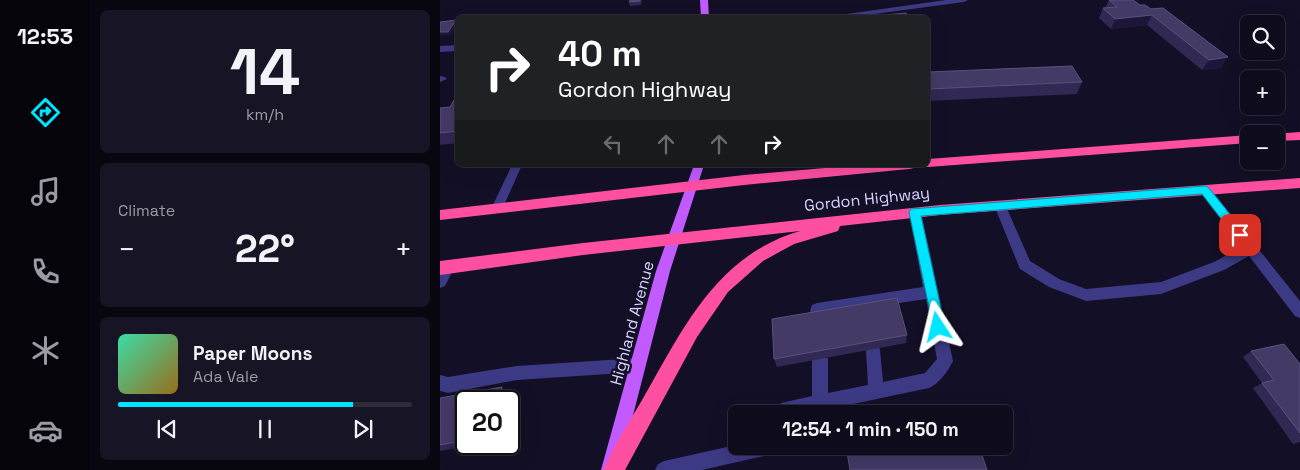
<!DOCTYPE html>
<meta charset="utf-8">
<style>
:root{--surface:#0e0b1c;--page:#171425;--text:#f1f3f6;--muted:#9b9ba3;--line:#2e2b3b;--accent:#00e5ff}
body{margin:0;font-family:"Space Grotesk",sans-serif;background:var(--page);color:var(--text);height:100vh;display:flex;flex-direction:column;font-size:19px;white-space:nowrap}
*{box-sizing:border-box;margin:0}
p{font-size:16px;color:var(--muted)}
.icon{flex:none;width:28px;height:28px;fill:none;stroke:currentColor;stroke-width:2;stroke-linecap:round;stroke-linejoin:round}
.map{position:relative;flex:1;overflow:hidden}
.panel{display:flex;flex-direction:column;gap:10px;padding:10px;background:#08060f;width:350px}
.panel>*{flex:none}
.hud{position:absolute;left:15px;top:15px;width:475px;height:152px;border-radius:8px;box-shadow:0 5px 20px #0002,0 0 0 1px var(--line);background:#202124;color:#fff;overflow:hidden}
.tools{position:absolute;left:800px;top:15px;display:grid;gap:10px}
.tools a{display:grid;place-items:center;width:45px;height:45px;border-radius:8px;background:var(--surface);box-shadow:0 5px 20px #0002,0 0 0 1px var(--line);font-size:25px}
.speed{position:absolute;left:15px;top:390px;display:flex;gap:10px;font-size:25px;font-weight:700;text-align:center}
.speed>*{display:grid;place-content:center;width:65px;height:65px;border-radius:50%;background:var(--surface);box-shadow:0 5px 20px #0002,0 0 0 1px var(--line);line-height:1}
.speed .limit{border:2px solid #111;border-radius:8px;background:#fff;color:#111}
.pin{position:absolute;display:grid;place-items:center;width:42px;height:42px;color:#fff;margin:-21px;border-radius:10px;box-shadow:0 2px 8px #0006}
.me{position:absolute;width:55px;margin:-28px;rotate:350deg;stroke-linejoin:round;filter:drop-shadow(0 0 4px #0008)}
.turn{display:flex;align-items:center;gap:18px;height:105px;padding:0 20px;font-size:22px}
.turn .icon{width:65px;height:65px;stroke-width:2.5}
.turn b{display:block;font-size:35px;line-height:42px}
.lanes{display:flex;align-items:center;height:48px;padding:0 20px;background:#0003;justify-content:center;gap:25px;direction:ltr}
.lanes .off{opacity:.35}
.big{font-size:38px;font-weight:800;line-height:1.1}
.panel .card{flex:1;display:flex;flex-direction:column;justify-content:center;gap:8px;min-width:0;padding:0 18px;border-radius:8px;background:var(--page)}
.panel .dial{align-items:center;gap:0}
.dial b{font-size:65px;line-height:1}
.song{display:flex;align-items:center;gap:15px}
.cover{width:60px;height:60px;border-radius:8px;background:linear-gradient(135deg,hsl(160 70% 55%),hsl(40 70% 35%))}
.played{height:5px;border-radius:2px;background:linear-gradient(90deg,var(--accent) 80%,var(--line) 80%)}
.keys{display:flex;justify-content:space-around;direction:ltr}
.heat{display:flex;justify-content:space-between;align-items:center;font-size:28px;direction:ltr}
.trip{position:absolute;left:288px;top:405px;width:285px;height:50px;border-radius:8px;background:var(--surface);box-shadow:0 5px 20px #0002,0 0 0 1px var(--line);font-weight:800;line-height:50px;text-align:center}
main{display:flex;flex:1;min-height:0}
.menu{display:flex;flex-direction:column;width:90px;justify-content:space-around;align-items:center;background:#06040b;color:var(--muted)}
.menu .icon{width:35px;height:35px}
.menu .selected{color:var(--accent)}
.menu b{font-size:22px;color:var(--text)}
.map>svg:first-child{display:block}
</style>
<main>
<nav class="menu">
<b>12:53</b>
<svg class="icon selected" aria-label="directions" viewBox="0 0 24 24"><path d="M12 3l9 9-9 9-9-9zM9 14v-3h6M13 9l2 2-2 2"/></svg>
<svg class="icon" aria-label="music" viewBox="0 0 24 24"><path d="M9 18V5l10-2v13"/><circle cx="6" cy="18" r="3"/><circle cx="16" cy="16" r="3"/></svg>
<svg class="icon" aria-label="phone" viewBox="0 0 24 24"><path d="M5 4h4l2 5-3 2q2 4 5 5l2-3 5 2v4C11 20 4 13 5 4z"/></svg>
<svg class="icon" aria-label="climate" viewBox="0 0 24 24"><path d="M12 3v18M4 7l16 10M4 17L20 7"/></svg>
<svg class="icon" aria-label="car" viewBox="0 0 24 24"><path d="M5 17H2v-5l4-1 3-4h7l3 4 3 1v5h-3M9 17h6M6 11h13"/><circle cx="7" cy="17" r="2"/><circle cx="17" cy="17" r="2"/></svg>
</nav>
<section class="panel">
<div class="card dial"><b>14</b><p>km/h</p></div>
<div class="card"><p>Climate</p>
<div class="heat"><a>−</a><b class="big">22°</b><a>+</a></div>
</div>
<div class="card">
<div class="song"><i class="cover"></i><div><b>Paper Moons</b><p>Ada Vale</p></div></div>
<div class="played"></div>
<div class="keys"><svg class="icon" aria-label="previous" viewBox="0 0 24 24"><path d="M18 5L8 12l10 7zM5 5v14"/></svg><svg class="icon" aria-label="pause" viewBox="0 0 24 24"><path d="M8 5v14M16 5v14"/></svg><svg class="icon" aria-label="next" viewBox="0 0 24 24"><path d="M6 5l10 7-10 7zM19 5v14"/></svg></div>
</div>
</section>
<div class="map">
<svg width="860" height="470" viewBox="0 0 860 470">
<rect width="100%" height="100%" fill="#130f26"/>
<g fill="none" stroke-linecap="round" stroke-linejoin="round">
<path fill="#3d3a85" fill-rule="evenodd" d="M506,0h22l-4,2 -120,16h-26z
M18,45v6l-18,1v-6z
M0,76l5,1 2,2 -7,3z
M72,165h10l-21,47h-8l-2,-3z
M765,186l4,1 91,114v17l-5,-2 -46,-60 -25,14 -63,24 -75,7 -5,-2 -32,-12 -29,-18 -26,-64 6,-4 4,1 26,59 29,18 27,10 75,-7 53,-20 28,-15 -41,-54 -2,-3z
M475,208l6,4 32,149c-5,10 -14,23 -24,27l-109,23 -17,3h-26l4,-11 31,-7v-37l3,-5 5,-2 5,2 3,5v34l40,-8 -2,-35 2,-5 5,-2 5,2 2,5 3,32 42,-9 12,-14 -11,-60 -101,15 -2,11 -5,1 -5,-1c-3,-7 -4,-14 -1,-20l5,-2 106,-16 -14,-75z
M8,261l5,1 2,4 -10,20 -5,2v-19l3,-7z
M198,358l5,2 3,5 -3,5 -5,2 -121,8 -69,13 -8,-2v-16l8,2 69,-11z
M296,445v1h40l-2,6 -6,3 -66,15h-47l3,-6 6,-3z"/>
<path fill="#c25bff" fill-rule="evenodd" d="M260,0h8l1,18h-8z
M254,165h10l-34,106 -51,199h-18l55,-199z"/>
<path fill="#ff4fa3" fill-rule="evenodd" d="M860,132v8l-24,1v-7h-3z
M809,135v8l-321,24 -5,-2h5v-6z
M419,165h57l-2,3 -5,1 -165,16 -304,35v-10l304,-35z
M860,178v10l-360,27 -100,11 -2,5 -44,13 -31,17 -35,31 -31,45 -72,133h-22c12,-27 29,-52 43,-77 39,-68 72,-138 154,-162l-217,24 -143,20v-14l143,-18 357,-38z"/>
</g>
<path fill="#312854" d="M202,0l-1,5 -11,1 -1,-4z
M669,0h24l88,68 -19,2 -55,-45 -36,4 -12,-11 4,-10h2z
M488,72l154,10 -5,12 -149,7z
M18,99v44l-18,2v-37l10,-1z
M467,335l-1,8 -129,24 -3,-8z
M811,351l49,13v78l-7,2 -40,-56 9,-5 -19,-26z
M71,392l-45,9v43h14l-40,7v-53z"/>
<path fill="#1d163a" d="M712,15l-5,10 -36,4 4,-10z
M16,20l2,2v4l-7,9 -11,1v-4z
M788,57l-7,11 -19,2 7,-10z
M62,387l9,5 -2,9h-11z"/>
<path fill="#433a66" stroke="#5a527e" d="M190,0h10v1l-11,1z
M669,0h24l7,5h5l6,4 12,-1 65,49 -19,3 -57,-45 -37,4 -12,-11 14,-1z
M466,13l2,5h-33v-2z
M16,20l-8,12h-8v-10z
M632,66l10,16 -154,7v-17z
M18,99v32l-18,2v-25l10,-1 4,-7z
M457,298l10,37 -133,24 -2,-40z
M844,344l16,20v69l-38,-50 12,-3 -23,-29z
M62,387l-4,14h-32v39l-26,5v-47z
M406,446h133l8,24h-137z"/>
<path fill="#00e5ff" stroke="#0095a6" d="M765,186l3,1 36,45 2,3 -2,3h-8l-34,-44 -281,22 24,111 -2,4 -5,2 -4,-2 -25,-119 2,-3z"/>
<g text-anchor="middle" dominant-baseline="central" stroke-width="5" stroke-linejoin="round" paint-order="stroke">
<g font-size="16" fill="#d9d4ff" stroke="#130f26">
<text transform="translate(427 199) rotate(-6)">Gordon Highway</text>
<text transform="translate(192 323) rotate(-75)">Highland Avenue</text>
</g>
</g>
</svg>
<div class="tools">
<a><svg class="icon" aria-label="search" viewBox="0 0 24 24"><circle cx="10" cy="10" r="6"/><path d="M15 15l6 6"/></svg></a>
<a>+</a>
<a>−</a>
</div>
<div class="speed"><div class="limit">20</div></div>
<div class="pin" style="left:800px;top:235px;background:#d93025"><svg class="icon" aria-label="arrive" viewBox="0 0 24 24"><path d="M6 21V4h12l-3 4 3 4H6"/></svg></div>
<svg class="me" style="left:498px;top:327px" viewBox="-20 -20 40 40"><path d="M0-17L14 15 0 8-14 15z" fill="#00e5ff" stroke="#fff" stroke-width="4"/></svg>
<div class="trip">12:54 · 1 min · 150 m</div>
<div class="hud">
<div class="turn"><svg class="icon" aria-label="right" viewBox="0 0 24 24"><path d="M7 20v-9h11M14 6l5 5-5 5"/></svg><div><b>40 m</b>Gordon Highway</div></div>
<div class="lanes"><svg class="icon off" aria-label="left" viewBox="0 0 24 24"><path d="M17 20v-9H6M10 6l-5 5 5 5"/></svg><svg class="icon off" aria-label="ahead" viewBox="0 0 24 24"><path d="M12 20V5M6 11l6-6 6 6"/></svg><svg class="icon off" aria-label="ahead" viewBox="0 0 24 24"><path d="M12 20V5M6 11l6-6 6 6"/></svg><svg class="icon" aria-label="right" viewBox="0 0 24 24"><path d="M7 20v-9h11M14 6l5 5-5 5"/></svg></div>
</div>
</div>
</main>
